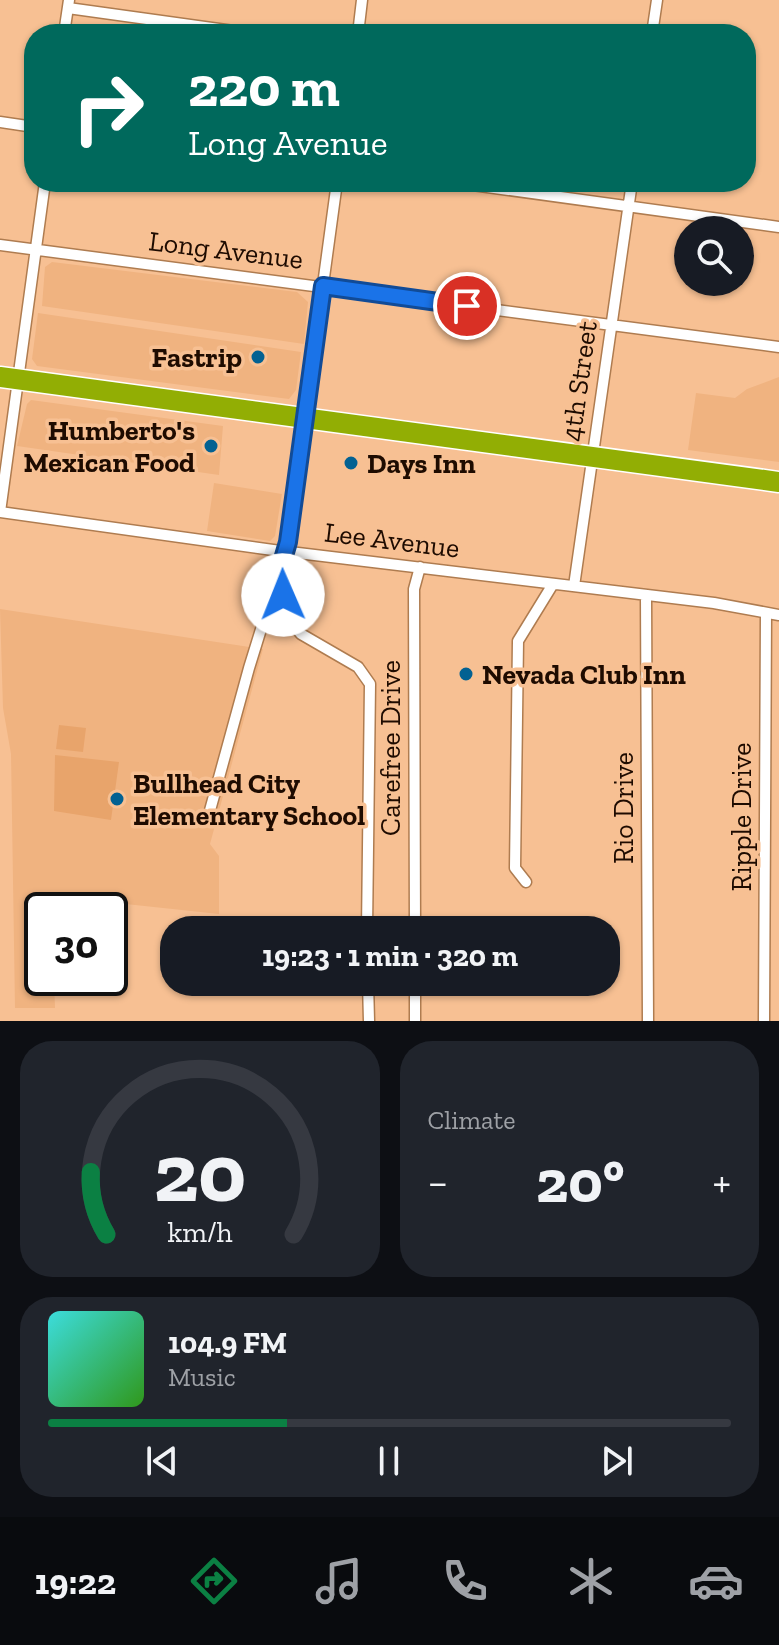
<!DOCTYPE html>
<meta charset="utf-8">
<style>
:root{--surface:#171b24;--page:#20242c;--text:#f1f3f6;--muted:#9ea1a6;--line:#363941;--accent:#0b8043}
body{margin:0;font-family:"Zilla Slab",serif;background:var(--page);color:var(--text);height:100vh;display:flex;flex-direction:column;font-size:30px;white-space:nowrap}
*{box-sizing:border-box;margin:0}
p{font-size:26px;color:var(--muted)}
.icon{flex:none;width:44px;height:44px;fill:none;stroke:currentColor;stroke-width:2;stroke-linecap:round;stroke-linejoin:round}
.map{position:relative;height:1021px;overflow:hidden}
.drawer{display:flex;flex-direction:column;gap:20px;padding:20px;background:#0d0f14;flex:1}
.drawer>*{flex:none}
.top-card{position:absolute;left:24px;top:24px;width:732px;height:168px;border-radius:32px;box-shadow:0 2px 6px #0004;background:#00695c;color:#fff;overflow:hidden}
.buttons{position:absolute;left:674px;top:216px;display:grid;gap:16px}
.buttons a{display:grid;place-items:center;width:80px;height:80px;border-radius:50%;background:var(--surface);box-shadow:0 2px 6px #0004;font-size:40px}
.speed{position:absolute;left:24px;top:892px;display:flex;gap:16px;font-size:40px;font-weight:700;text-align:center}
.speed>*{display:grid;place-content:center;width:104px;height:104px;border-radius:50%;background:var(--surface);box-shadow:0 2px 6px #0004;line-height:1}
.speed .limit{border:4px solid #111;border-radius:12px;background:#fff;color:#111}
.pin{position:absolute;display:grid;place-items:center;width:68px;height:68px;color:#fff;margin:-34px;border:4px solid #fff;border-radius:50%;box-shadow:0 2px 8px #0007}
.me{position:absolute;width:88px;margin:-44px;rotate:359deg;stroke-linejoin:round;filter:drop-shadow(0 0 6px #0008)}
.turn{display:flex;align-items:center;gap:28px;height:168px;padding:0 32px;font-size:36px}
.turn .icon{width:104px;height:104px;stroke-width:2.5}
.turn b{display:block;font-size:56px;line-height:68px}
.big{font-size:60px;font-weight:700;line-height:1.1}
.drawer .widget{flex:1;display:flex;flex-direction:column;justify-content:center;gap:12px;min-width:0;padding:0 28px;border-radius:32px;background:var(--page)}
.drawer .dial{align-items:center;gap:0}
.dial svg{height:208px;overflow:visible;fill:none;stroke:var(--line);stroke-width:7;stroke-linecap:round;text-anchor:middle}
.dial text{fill:var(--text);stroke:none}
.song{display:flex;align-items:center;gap:24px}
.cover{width:96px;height:96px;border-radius:12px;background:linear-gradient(135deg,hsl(180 70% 55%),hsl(110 70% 35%))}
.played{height:8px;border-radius:4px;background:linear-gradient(90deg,var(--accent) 35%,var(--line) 35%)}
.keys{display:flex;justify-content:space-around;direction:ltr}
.heat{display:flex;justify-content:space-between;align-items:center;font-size:44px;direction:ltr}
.drawer .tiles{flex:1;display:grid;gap:20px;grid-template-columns:1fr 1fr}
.widget:last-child{grid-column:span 2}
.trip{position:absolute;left:160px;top:916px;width:460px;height:80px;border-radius:32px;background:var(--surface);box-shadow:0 2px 6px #0004;font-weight:700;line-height:80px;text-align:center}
.tab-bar{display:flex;height:128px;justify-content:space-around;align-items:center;background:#090b0e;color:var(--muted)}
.tab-bar .icon{width:56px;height:56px}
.tab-bar .selected{color:var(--accent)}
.tab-bar b{font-size:36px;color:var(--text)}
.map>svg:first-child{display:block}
</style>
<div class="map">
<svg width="779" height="1021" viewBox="0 0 779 1021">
<rect width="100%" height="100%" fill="#f7c093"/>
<path fill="#f0b380" d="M52,262l245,30 11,10 -4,42 -262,-38 3,-39z
M38,313l263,39 -5,38 -7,9 -252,-33 -5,-7z
M779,377v85l-91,-12 8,-57 39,5 12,-9z
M31,400l192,26 -4,49 -202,-29 10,-42z
M214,483l68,11 -7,42 -5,5 -63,-10z
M0,609l263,40 -53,195 9,12v58l-112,-12 -39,2 -6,6h-20v68h12l1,30h-40l-4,-254 -8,-46z"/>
<path fill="#e8a46b" d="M59,725l27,3 -3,24 -27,-3z
M55,755l64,7 -8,58 -57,-9z"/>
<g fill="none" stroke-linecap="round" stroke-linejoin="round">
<defs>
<path id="street" d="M68,8l187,26
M64,34l5,-34
M358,34l4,-34
M652,34l5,-34
M0,122l34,5
M451,182l328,45
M0,245l779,102
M0,512l273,38 441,53 65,12
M0,512l45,-330
M277,580l18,47 6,7 57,33 12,17 -3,246
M574,586l58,-404
M646,596l2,425
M209,814l40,-146 39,-126 49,-360
M526,882l-11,-14 3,-227 35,-57
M415,930l-1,-341 6,-22
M368,982l1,39
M415,982v39
M764,1021l2,-408"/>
<path id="highway" d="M0,377l779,105"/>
</defs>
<use href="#street" stroke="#af7c50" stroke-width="13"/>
<use href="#highway" stroke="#fff" stroke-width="23"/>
<use href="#street" stroke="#fff" stroke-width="10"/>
<use href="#highway" stroke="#92ae04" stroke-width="20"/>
</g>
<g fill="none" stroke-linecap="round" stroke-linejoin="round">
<defs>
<path id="route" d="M283,595l-6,-15 11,-38 35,-256 144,20"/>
</defs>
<use href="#route" stroke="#114b97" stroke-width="20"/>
<use href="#route" stroke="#1a73e8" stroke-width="14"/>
</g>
<g fill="#036192" stroke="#f7c093" stroke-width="3">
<circle cx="258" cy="357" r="8"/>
<circle cx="211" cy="446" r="8"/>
<circle cx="351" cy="463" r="8"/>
<circle cx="466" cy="674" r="8"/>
<circle cx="117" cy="799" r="8"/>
</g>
<g text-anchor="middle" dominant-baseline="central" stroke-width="7" stroke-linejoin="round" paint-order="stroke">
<g font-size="28" fill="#1e0b00" stroke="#f7c093">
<text transform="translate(226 250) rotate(7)">Long Avenue</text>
<text transform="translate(579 381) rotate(-82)">4th Street</text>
<text transform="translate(392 540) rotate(7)">Lee Avenue</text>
<text transform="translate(390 748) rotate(-90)">Carefree Drive</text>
<text transform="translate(623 808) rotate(-90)">Rio Drive</text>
<text transform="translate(741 817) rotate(-90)">Ripple Drive</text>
</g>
<g font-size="28" font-weight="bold" fill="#1e0b00" stroke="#f7c093" text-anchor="start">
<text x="242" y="357" text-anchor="end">Fastrip</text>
<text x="195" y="430" text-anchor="end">Humberto's<tspan x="195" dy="32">Mexican Food</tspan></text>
<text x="367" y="463">Days Inn</text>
<text x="482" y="674">Nevada Club Inn</text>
<text x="133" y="783">Bullhead City<tspan x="133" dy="32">Elementary School</tspan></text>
</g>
</g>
</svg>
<div class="buttons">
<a><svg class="icon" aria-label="search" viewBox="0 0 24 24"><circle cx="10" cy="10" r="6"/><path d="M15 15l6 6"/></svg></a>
</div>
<div class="speed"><div class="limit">30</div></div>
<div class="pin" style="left:467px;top:306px;background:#d93025"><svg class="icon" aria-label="arrive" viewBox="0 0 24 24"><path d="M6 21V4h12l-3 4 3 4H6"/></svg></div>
<svg class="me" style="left:283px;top:595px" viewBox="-20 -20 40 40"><circle r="19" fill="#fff"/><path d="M0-13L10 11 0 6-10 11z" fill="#1a73e8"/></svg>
<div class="trip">19:23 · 1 min · 320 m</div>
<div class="top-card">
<div class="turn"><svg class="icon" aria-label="right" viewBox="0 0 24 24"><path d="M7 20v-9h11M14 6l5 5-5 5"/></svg><div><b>220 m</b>Long Avenue</div></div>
</div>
</div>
<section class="drawer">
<div class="tiles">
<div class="widget dial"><svg viewBox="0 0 100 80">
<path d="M14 69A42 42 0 1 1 86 69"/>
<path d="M14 69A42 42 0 0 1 8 45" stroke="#0b8043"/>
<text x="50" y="56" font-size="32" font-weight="700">20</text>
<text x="50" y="72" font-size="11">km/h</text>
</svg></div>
<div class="widget"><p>Climate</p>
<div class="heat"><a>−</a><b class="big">20°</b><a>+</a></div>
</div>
<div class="widget">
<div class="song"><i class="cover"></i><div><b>104.9 FM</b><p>Music</p></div></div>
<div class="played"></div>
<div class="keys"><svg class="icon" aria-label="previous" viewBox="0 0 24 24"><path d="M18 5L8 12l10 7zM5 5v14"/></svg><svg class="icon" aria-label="pause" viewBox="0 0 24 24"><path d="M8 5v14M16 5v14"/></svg><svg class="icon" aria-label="next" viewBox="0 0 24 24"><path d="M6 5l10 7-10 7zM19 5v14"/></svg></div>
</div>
</div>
</section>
<nav class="tab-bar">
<b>19:22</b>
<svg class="icon selected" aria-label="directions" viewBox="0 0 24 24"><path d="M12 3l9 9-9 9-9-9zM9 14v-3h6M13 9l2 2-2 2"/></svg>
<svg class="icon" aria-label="music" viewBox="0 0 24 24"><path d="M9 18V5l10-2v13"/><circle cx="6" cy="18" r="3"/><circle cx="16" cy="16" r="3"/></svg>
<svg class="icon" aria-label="phone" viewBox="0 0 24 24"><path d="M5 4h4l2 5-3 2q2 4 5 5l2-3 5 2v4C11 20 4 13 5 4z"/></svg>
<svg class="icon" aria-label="climate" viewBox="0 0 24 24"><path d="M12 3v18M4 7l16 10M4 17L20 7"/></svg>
<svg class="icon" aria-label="car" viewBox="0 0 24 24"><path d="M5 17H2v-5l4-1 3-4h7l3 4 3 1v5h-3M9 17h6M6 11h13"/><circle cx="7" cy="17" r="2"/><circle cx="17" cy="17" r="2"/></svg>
</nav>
